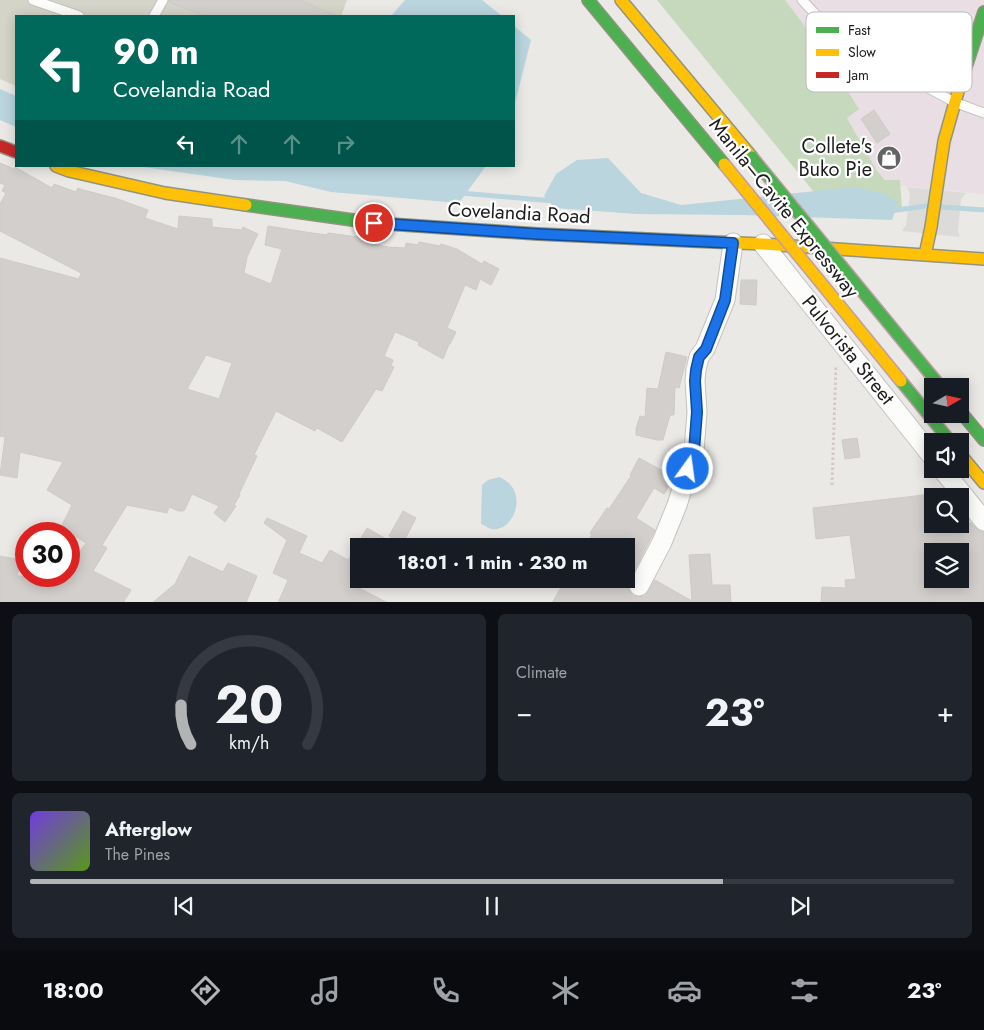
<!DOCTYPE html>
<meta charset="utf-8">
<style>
:root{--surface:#171b24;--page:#20242c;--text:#f1f3f6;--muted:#9ea1a6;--line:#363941;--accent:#b2b3b4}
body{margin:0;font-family:Jost,sans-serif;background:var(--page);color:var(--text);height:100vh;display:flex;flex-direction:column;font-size:19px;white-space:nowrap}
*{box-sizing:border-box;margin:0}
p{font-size:16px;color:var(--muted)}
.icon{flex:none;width:28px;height:28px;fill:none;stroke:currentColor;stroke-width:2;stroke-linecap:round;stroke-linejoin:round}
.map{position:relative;height:602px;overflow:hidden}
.details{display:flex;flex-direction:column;gap:12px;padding:12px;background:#0d0f14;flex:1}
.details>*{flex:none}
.top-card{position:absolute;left:15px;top:15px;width:500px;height:152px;border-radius:0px;box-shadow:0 2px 12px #0003;background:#00695c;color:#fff;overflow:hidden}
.needle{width:32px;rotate:81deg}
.fabs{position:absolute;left:924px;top:378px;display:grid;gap:10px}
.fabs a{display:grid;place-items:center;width:45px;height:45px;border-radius:0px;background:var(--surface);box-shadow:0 2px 12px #0003;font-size:25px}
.speed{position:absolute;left:15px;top:522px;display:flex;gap:10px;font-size:25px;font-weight:700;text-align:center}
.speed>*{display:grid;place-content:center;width:65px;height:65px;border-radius:50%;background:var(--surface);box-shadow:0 2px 12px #0003;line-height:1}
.speed .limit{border:8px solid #d22;background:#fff;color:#111}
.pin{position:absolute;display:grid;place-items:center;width:42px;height:42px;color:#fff;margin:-21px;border:2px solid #fff;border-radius:50%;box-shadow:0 1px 5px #0007}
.me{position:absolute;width:55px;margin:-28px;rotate:14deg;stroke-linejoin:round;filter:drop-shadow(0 0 4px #0008)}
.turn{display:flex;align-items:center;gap:18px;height:105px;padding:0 15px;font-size:22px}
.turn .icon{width:65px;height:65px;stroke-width:2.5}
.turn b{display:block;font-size:35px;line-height:42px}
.lanes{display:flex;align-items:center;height:48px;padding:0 15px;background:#0003;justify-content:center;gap:25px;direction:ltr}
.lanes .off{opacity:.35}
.big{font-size:38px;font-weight:700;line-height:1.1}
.details .tile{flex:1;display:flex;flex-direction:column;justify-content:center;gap:8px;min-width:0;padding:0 18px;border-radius:8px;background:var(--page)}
.details .dial{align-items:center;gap:0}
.dial svg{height:130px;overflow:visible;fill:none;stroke:var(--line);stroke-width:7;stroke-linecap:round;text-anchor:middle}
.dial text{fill:var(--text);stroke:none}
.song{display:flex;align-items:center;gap:15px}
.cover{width:60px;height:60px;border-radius:8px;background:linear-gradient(135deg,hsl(260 70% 55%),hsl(90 70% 35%))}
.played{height:5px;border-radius:2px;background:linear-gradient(90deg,var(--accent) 75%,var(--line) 75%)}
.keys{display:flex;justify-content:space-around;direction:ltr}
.heat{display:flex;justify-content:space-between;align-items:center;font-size:28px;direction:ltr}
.details .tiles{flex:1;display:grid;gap:12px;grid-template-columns:1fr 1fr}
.tile:last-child{grid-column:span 2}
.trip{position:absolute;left:350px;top:538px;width:285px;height:50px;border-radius:0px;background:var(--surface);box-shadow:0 2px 12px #0003;font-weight:700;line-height:50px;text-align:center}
.menu{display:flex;height:80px;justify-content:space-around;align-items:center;background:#090b0e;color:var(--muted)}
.menu .icon{width:35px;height:35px}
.menu .current{color:var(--accent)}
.menu b{font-size:22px;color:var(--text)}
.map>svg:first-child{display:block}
</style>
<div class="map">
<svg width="984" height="603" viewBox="0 0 984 603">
<rect width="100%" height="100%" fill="#ebe9e6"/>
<path fill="#e9dee4" d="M785,0h199v194l-83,-8 -1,-6h-15l-8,-9 -30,-53 12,-9 -45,-71z"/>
<path fill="#d4d4c8" d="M0,0h347l-6,16h-325v70l-16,-7z"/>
<path fill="#c6d9bc" d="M657,0h128l29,38 45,71 -12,9 30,53 8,9h15l2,28 -80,-6z"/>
<path fill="#bad5de" d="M405,0h77l20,16h-111z
M514,26l17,14 -17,67z
M0,89l16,7v31l-16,-7z
M608,158l33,35 40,12 174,-18 29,7 14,8 -6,18 -150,-5 -106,-1 -81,-6 -11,-12 12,-22 21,-14z
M136,166h350l-27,37 -128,-11 -46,-11 -50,-1z
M499,477c31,12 16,56 -8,52 -3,-1 -7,-4 -10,-5l1,-39 6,-5z"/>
<path fill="#dcdbda" d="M907,187l59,6 -5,6 -3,32 2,6 -58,-6 4,-6 4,-31z"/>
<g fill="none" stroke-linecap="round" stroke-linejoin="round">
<path stroke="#bad5de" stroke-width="5" d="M460,193l94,8
M942,207l42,3
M890,211l36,-5"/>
</g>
<path fill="#d2cfcd" stroke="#cecbc7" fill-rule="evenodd" d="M169,0h130l38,16h-132l-36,-14z
M874,110l16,24 -13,9 -16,-24z
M892,148l8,11 -13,11 -9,-10z
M0,163l14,6 1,-2 37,21 2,-4 22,8 2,-4 5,2 32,8 33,12 -3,8 33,11 1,-13 33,3v8l30,3 1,-3 15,7 -11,23 -3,16 27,11 11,-35 -17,-4 3,-19 44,7 15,2 1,-2 44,6v5l16,3 17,1 1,-5 12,2 1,-3 21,4 1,-2 16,5 25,15 2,-3 15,8 -8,16 -11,-6 -4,11 -11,-5 -18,43 9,4 -6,12h-1l-6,15 -25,-14 1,-3 -24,-10 -11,24 9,4 -2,6 3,1 -12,24 -6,-2 -34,53 -25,-14 -2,3 -39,-20 -22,44 3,1 -18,38 1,1 -6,10 2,1 -11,16 -11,-9 5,-7 -27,-12 -8,17h-6l-9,-4 -2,6 -40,-8 -25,40 5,3 -14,23 38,19 -8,13h-123v-47l21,4 -4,16h52v-9l17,-24 -25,-16 11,-22 -25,-15 16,-28 -43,-10 -3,26 -17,-3 5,-38 -5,-1v-178l79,21 2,-6 -81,-42v-27l6,-11 -4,-2 3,-6 -5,-2zM206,355l26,8 -13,36 -32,-10z
M741,280h16l-1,25 -16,-1z
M666,352l21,5 -8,31 -4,-1 -1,28h-4l-7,25h-6l-21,-5v-6l4,-13 5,1 2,-29 11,1z
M857,438l3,19 -15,2 -3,-19z
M639,458l35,19 -10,17 -10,-6 -18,30 19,12 -26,51 -1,6 2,5 3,4 6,1 6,-1 10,-16 37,21 -3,-46 21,-1 2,31h18l1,18h-179l14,-24h60v-33h-40l6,-12 -2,-1 8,-12 9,-13 2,1 22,-33 -1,-1z
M932,494v30l39,-1 9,8 4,1v71h-47v-2l-24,2h-92l1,-16 24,1 -1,-8 11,-1 -6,-44 -34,4 -3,-31zM932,551h28v28h-28z
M403,511l13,7 -13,25 -14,-7z
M267,518l40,18 -8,17 23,10 8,-13 18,10 19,-32 31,18h-39v42l29,15h-110l10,-23 -15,-7 14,-33 -23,-17z
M189,556l34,16 5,-9 29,13 -11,27h-94l23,-19z"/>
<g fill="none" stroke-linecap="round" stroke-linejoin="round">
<defs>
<path id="lane" d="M33,0l46,16
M802,0l50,53 11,5 35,-5 10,8 13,23 33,18 30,11
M154,16l9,-16"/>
<path id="street" d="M763,244l169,212
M942,469l42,52
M639,586l23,-44 15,-37 17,-54 3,-39 -2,-31 1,-11 3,-13 6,-8 20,-49 8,-57"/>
<path id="fast" d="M588,0l136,164
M959,88l25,-76
M246,205l128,18 164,11 153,7
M960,411l24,29"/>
<path id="slow" d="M621,0l131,157
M56,166l13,5 96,22 81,12
M691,241l72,3 221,15
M925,255l6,-28 13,-86 15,-53
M960,454l24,29"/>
<path id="jam" d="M0,146l16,6"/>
</defs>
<use href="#lane" stroke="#c4c3c2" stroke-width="11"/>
<use href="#street" stroke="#c4c3c2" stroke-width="21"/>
<use href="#fast" stroke="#92947f" stroke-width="14"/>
<use href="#slow" stroke="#92947f" stroke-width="14"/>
<use href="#jam" stroke="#92947f" stroke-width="14"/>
<path stroke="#d5c8c6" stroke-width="3" stroke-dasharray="2.5 2.5" stroke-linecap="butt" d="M832,485l4,-120"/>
<use href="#lane" stroke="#fcfcfb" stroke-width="9"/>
<use href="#street" stroke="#fcfcfb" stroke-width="19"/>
<use href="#fast" stroke="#4caf50" stroke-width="11"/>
<use href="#slow" stroke="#ffc107" stroke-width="11"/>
<use href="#jam" stroke="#c62828" stroke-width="11"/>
<defs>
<path id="fast-bridge" d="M752,157l188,229
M901,381l49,60"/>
<path id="slow-bridge" d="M724,164l177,217"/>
</defs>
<use href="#fast-bridge" stroke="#bf9ea7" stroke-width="14" stroke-linecap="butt"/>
<use href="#slow-bridge" stroke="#bf9ea7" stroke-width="14" stroke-linecap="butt"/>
<use href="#fast-bridge" stroke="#4caf50" stroke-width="11"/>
<use href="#slow-bridge" stroke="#ffc107" stroke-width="11"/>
</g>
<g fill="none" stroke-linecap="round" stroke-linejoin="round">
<defs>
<path id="route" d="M374,223l164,11 195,9 -8,57 -19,49 -7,8 -3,13 -1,11 2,31 -3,39 -6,18"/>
</defs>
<use href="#route" stroke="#114b97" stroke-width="12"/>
<use href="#route" stroke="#1a73e8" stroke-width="9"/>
</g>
<defs>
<symbol id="shop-disc" viewBox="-11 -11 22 22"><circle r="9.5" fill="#656463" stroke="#fff"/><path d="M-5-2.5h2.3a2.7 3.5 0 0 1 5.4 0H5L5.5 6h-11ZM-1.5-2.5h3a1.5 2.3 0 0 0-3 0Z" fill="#fff"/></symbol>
</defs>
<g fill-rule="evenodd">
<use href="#shop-disc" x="875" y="144" width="28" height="28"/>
</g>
<g text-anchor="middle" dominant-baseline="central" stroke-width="4.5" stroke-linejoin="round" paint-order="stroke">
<g font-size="20" fill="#1d1d1d" stroke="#fff" text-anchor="end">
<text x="872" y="146">Collete's<tspan x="872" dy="23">Buko Pie</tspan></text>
</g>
<g font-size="20" fill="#1d1d1d" stroke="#fff">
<text transform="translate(784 208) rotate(51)">Manila–Cavite Expressway</text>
<text transform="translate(519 213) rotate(3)">Covelandia Road</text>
<text transform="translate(848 350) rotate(51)">Pulvorista Street</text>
</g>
</g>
<rect x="806" y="12" width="166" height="80" rx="8" fill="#fff" stroke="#bbb" stroke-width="1"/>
<rect x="816" y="27" width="23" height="6" fill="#4caf50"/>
<rect x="816" y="49" width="23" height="7" fill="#ffc107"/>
<rect x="816" y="72" width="23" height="6" fill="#c62828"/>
<g font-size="14" fill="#1d1d1d">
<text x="848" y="35">Fast</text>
<text x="848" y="57">Slow</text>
<text x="848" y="80">Jam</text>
</g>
</svg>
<div class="fabs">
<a><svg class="needle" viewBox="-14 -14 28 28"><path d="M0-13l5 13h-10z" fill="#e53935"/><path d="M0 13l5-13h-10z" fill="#9ea1a6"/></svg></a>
<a><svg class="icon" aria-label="sound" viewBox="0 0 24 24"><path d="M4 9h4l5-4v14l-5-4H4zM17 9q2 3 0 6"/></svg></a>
<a><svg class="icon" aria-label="search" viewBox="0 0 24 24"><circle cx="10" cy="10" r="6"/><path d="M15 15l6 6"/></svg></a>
<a><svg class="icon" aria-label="layers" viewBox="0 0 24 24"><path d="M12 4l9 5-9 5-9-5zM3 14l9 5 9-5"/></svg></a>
</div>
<div class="speed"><div class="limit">30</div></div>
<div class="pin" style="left:374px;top:223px;background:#d93025"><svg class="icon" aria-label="arrive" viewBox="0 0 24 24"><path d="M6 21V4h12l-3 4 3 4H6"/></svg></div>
<svg class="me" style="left:688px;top:469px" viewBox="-20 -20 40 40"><circle r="17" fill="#1a73e8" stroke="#fff" stroke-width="3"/><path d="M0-11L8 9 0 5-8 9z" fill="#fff"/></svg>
<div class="trip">18:01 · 1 min · 230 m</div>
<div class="top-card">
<div class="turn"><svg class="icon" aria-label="left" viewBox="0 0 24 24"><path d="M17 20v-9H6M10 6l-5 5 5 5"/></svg><div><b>90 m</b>Covelandia Road</div></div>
<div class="lanes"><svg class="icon" aria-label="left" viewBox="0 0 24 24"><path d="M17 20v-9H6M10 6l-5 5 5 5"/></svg><svg class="icon off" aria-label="ahead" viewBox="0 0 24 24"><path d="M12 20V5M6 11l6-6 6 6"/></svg><svg class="icon off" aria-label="ahead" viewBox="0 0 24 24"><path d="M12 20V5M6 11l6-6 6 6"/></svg><svg class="icon off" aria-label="right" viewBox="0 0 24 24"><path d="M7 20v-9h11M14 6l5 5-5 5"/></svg></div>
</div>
</div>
<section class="details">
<div class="tiles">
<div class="tile dial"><svg viewBox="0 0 100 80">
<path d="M14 69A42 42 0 1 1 86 69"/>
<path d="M14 69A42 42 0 0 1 8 45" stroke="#b2b3b4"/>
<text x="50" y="56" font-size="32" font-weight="700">20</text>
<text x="50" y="72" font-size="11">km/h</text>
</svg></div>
<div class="tile"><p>Climate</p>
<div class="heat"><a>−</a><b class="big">23°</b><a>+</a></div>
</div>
<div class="tile">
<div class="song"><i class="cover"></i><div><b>Afterglow</b><p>The Pines</p></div></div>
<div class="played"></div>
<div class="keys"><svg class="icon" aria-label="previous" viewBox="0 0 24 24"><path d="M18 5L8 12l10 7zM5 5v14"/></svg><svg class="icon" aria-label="pause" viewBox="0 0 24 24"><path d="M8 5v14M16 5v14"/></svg><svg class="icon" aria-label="next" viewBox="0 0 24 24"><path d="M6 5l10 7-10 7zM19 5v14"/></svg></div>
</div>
</div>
</section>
<nav class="menu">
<b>18:00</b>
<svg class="icon current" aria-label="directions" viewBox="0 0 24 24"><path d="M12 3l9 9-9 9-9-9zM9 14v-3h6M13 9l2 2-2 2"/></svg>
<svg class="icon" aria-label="music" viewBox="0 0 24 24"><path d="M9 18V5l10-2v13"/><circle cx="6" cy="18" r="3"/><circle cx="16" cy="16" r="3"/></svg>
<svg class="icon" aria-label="phone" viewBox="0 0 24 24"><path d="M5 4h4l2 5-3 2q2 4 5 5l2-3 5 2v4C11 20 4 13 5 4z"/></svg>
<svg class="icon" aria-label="climate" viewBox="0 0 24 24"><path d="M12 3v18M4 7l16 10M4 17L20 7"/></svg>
<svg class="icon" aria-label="car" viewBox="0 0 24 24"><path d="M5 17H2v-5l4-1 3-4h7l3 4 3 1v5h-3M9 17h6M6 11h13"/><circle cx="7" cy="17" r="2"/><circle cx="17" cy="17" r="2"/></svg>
<svg class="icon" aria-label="filters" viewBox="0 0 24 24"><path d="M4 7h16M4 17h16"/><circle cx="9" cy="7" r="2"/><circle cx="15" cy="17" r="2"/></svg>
<b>23°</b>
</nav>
